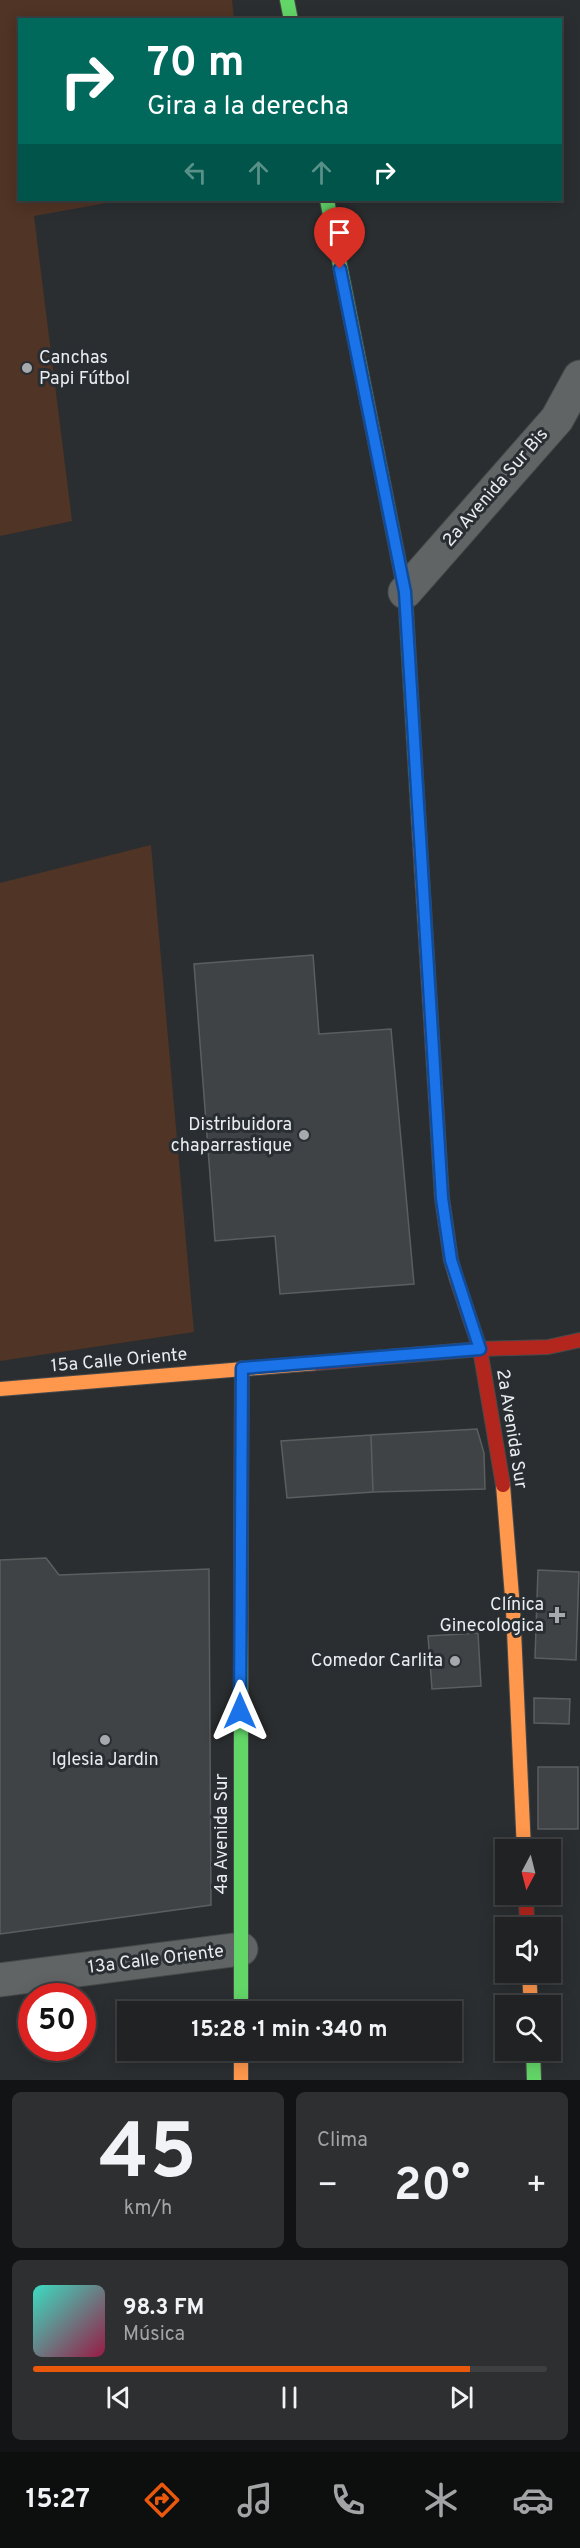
<!DOCTYPE html>
<html lang="es">
<meta charset="utf-8">
<style>
:root{--surface:#202224;--page:#2d2f31;--text:#f1f3f6;--muted:#a2a4a6;--line:#3d3f41;--accent:#ea580c}
body{margin:0;font-family:Overpass,sans-serif;background:var(--page);color:var(--text);height:100vh;display:flex;flex-direction:column;font-size:22px;white-space:nowrap}
*{box-sizing:border-box;margin:0}
p{font-size:20px;color:var(--muted)}
.icon{flex:none;width:33px;height:33px;fill:none;stroke:currentColor;stroke-width:2;stroke-linecap:round;stroke-linejoin:round}
.map{position:relative;height:2080px;overflow:hidden}
.details{display:flex;flex-direction:column;gap:12px;padding:12px;background:#121314;flex:1}
.details>*{flex:none}
.guide{position:absolute;left:18px;top:18px;width:544px;height:183px;border-radius:0px;box-shadow:0 3px 15px #0003,0 0 0 2px var(--line);background:#00695c;color:#fff;overflow:hidden}
.needle{width:39px;rotate:187deg}
.tools{position:absolute;left:495px;top:1839px;display:grid;gap:12px}
.tools a{display:grid;place-items:center;width:66px;height:66px;border-radius:0px;background:var(--surface);box-shadow:0 3px 15px #0003,0 0 0 2px var(--line);font-size:30px}
.speed{position:absolute;left:18px;top:1983px;display:flex;gap:12px;font-size:30px;font-weight:700;text-align:center}
.speed>*{display:grid;place-content:center;width:78px;height:78px;border-radius:50%;background:var(--surface);box-shadow:0 3px 15px #0003,0 0 0 2px var(--line);line-height:1}
.speed .limit{border:9px solid #d22;background:#fff;color:#111}
.pin{position:absolute;display:grid;place-items:center;width:51px;height:51px;color:#fff;margin:-62px -26px;border-radius:50% 50% 50% 0;rotate:-45deg;box-shadow:0 0 6px #0007}
.pin .icon{rotate:45deg}
.me{position:absolute;width:66px;margin:-33px;rotate:0deg;stroke-linejoin:round;filter:drop-shadow(0 0 4px #0008)}
.turn{display:flex;align-items:center;gap:21px;height:126px;padding:0 30px;font-size:27px}
.turn .icon{width:78px;height:78px;stroke-width:2.5}
.turn b{display:block;font-size:42px;line-height:51px}
.lanes{display:flex;align-items:center;height:57px;padding:0 30px;background:#0003;justify-content:center;gap:30px;direction:ltr}
.lanes .off{opacity:.35}
.big{font-size:45px;font-weight:700;line-height:1.1}
.details .card{flex:1;display:flex;flex-direction:column;justify-content:center;gap:9px;min-width:0;padding:0 21px;border-radius:9px;background:var(--page)}
.details .dial{align-items:center;gap:0}
.dial b{font-size:78px;line-height:1}
.song{display:flex;align-items:center;gap:18px}
.cover{width:72px;height:72px;border-radius:9px;background:linear-gradient(135deg,hsl(170 70% 55%),hsl(340 70% 35%))}
.played{height:6px;border-radius:3px;background:linear-gradient(90deg,var(--accent) 85%,var(--line) 85%)}
.keys{display:flex;justify-content:space-around;direction:ltr}
.heat{display:flex;justify-content:space-between;align-items:center;font-size:33px;direction:ltr}
.details .tiles{flex:1;display:grid;gap:12px;grid-template-columns:1fr 1fr}
.card:last-child{grid-column:span 2}
.trip{position:absolute;left:117px;top:2001px;width:345px;height:60px;border-radius:0px;background:var(--surface);box-shadow:0 3px 15px #0003,0 0 0 2px var(--line);font-weight:700;line-height:60px;text-align:center}
.tab-bar{display:flex;height:96px;justify-content:space-around;align-items:center;background:#0d0e0e;color:var(--muted)}
.tab-bar .icon{width:42px;height:42px}
.tab-bar .selected{color:var(--accent)}
.tab-bar b{font-size:27px;color:var(--text)}
.map>svg:first-child{display:block}
</style>
<div class="map">
<svg width="580" height="2080" viewBox="0 0 580 2080">
<rect width="100%" height="100%" fill="#2b2e30"/>
<path fill="#503425" d="M0,0h232l2,19 -214,1v180h103l-89,16 38,305 -72,15z
M151,845l43,487 -194,29v-478z"/>
<path fill="#404345" stroke="#5b5e5f" stroke-width="1.5" d="M313,955l6,79 72,-5 23,255 -134,10 -5,-58 -60,5 -21,-277z
M477,1429l7,24 1,36 -112,3 -2,-57z
M371,1435l2,57 -86,6 -6,-57z
M46,1558l13,17 150,-6 2,336 -211,29v-374z
M538,1570l41,2 -3,88 -41,-2z
M478,1633l3,53 -49,3 -4,-53z
M534,1698l36,1 -1,25 -35,-1z
M538,1767h40v62h-40z"/>
<g fill="none" stroke-linecap="round" stroke-linejoin="round">
<defs>
<path id="street" d="M405,592l152,-173 23,-42
M0,1980l241,-31"/>
<path id="fast" d="M287,0l4,20
M327,200l78,392 13,218
M241,1526v486
M533,2050l1,30"/>
<path id="slow" d="M418,810l24,388 9,62 6,20
M0,1389l317,-26
M503,1485l10,124 11,241
M529,1972l2,34
M241,2050v30"/>
<path id="jam" d="M457,1280l23,69 23,136
M317,1363l163,-14 68,-2 32,-7
M241,1526l1,-158
M526,1894l1,34"/>
</defs>
<use href="#street" stroke="#474a4b" stroke-width="35"/>
<use href="#fast" stroke="#474a4b" stroke-width="16"/>
<use href="#slow" stroke="#474a4b" stroke-width="16"/>
<use href="#jam" stroke="#474a4b" stroke-width="16"/>
<use href="#street" stroke="#616465" stroke-width="33"/>
<use href="#fast" stroke="#63d668" stroke-width="14"/>
<use href="#slow" stroke="#ff974d" stroke-width="14"/>
<use href="#jam" stroke="#b3261e" stroke-width="14"/>
</g>
<g fill="none" stroke-linecap="round" stroke-linejoin="round">
<defs>
<path id="route" d="M240,1711l2,-343 238,-19 -29,-89 -9,-62 -37,-606 -65,-323"/>
</defs>
<use href="#route" stroke="#114b97" stroke-width="15"/>
<use href="#route" stroke="#1a73e8" stroke-width="10"/>
</g>
<g fill="#a6aaac" stroke="#292e32" stroke-width="2">
<circle cx="27" cy="368" r="6"/>
<circle cx="304" cy="1135" r="6"/>
<path d="M554 1606h6v6h6v6h-6v6h-6v-6h-6v-6h6z"/>
<circle cx="455" cy="1661" r="6"/>
<circle cx="105" cy="1740" r="6"/>
</g>
<g text-anchor="middle" dominant-baseline="central" stroke-width="6" stroke-linejoin="round" paint-order="stroke">
<g font-size="18" fill="#e9edef" stroke="#292e32" text-anchor="end">
<text x="39" y="358" text-anchor="start">Canchas<tspan x="39" dy="21">Papi Fútbol</tspan></text>
<text x="292" y="1125">Distribuidora<tspan x="292" dy="21">chaparrastique</tspan></text>
<text x="544" y="1605">Clínica<tspan x="544" dy="21">Ginecologica</tspan></text>
<text x="443" y="1661">Comedor Carlita</text>
<text x="105" y="1760" text-anchor="middle">Iglesia Jardin</text>
</g>
<g font-size="18" fill="#e9edef" stroke="#292e32">
<text transform="translate(496 488) rotate(-49)">2a Avenida Sur Bis</text>
<text transform="translate(119 1361) rotate(-5)">15a Calle Oriente</text>
<text transform="translate(511 1429) rotate(81)">2a Avenida Sur</text>
<text transform="translate(222 1834) rotate(-90)">4a Avenida Sur</text>
<text transform="translate(156 1960) rotate(-7)">13a Calle Oriente</text>
</g>
</g>
</svg>
<div class="tools">
<a><svg class="needle" viewBox="-14 -14 28 28"><path d="M0-13l5 13h-10z" fill="#e53935"/><path d="M0 13l5-13h-10z" fill="#a2a4a6"/></svg></a>
<a><svg class="icon" aria-label="sound" viewBox="0 0 24 24"><path d="M4 9h4l5-4v14l-5-4H4zM17 9q2 3 0 6"/></svg></a>
<a><svg class="icon" aria-label="search" viewBox="0 0 24 24"><circle cx="10" cy="10" r="6"/><path d="M15 15l6 6"/></svg></a>
</div>
<div class="speed"><div class="limit">50</div></div>
<div class="pin" style="left:340px;top:269px;background:#d93025"><svg class="icon" aria-label="arrive" viewBox="0 0 24 24"><path d="M6 21V4h12l-3 4 3 4H6"/></svg></div>
<svg class="me" style="left:240px;top:1711px" viewBox="-20 -20 40 40"><path d="M0-17L14 15 0 8-14 15z" fill="#1a73e8" stroke="#fff" stroke-width="4"/></svg>
<div class="trip">15:28 · 1 min · 340 m</div>
<div class="guide">
<div class="turn"><svg class="icon" aria-label="right" viewBox="0 0 24 24"><path d="M7 20v-9h11M14 6l5 5-5 5"/></svg><div><b>70 m</b>Gira a la derecha</div></div>
<div class="lanes"><svg class="icon off" aria-label="left" viewBox="0 0 24 24"><path d="M17 20v-9H6M10 6l-5 5 5 5"/></svg><svg class="icon off" aria-label="ahead" viewBox="0 0 24 24"><path d="M12 20V5M6 11l6-6 6 6"/></svg><svg class="icon off" aria-label="ahead" viewBox="0 0 24 24"><path d="M12 20V5M6 11l6-6 6 6"/></svg><svg class="icon" aria-label="right" viewBox="0 0 24 24"><path d="M7 20v-9h11M14 6l5 5-5 5"/></svg></div>
</div>
</div>
<section class="details">
<div class="tiles">
<div class="card dial"><b>45</b><p>km/h</p></div>
<div class="card"><p>Clima</p>
<div class="heat"><a>−</a><b class="big">20°</b><a>+</a></div>
</div>
<div class="card">
<div class="song"><i class="cover"></i><div><b>98.3 FM</b><p>Música</p></div></div>
<div class="played"></div>
<div class="keys"><svg class="icon" aria-label="previous" viewBox="0 0 24 24"><path d="M18 5L8 12l10 7zM5 5v14"/></svg><svg class="icon" aria-label="pause" viewBox="0 0 24 24"><path d="M8 5v14M16 5v14"/></svg><svg class="icon" aria-label="next" viewBox="0 0 24 24"><path d="M6 5l10 7-10 7zM19 5v14"/></svg></div>
</div>
</div>
</section>
<nav class="tab-bar">
<b>15:27</b>
<svg class="icon selected" aria-label="directions" viewBox="0 0 24 24"><path d="M12 3l9 9-9 9-9-9zM9 14v-3h6M13 9l2 2-2 2"/></svg>
<svg class="icon" aria-label="music" viewBox="0 0 24 24"><path d="M9 18V5l10-2v13"/><circle cx="6" cy="18" r="3"/><circle cx="16" cy="16" r="3"/></svg>
<svg class="icon" aria-label="phone" viewBox="0 0 24 24"><path d="M5 4h4l2 5-3 2q2 4 5 5l2-3 5 2v4C11 20 4 13 5 4z"/></svg>
<svg class="icon" aria-label="climate" viewBox="0 0 24 24"><path d="M12 3v18M4 7l16 10M4 17L20 7"/></svg>
<svg class="icon" aria-label="car" viewBox="0 0 24 24"><path d="M5 17H2v-5l4-1 3-4h7l3 4 3 1v5h-3M9 17h6M6 11h13"/><circle cx="7" cy="17" r="2"/><circle cx="17" cy="17" r="2"/></svg>
</nav>
